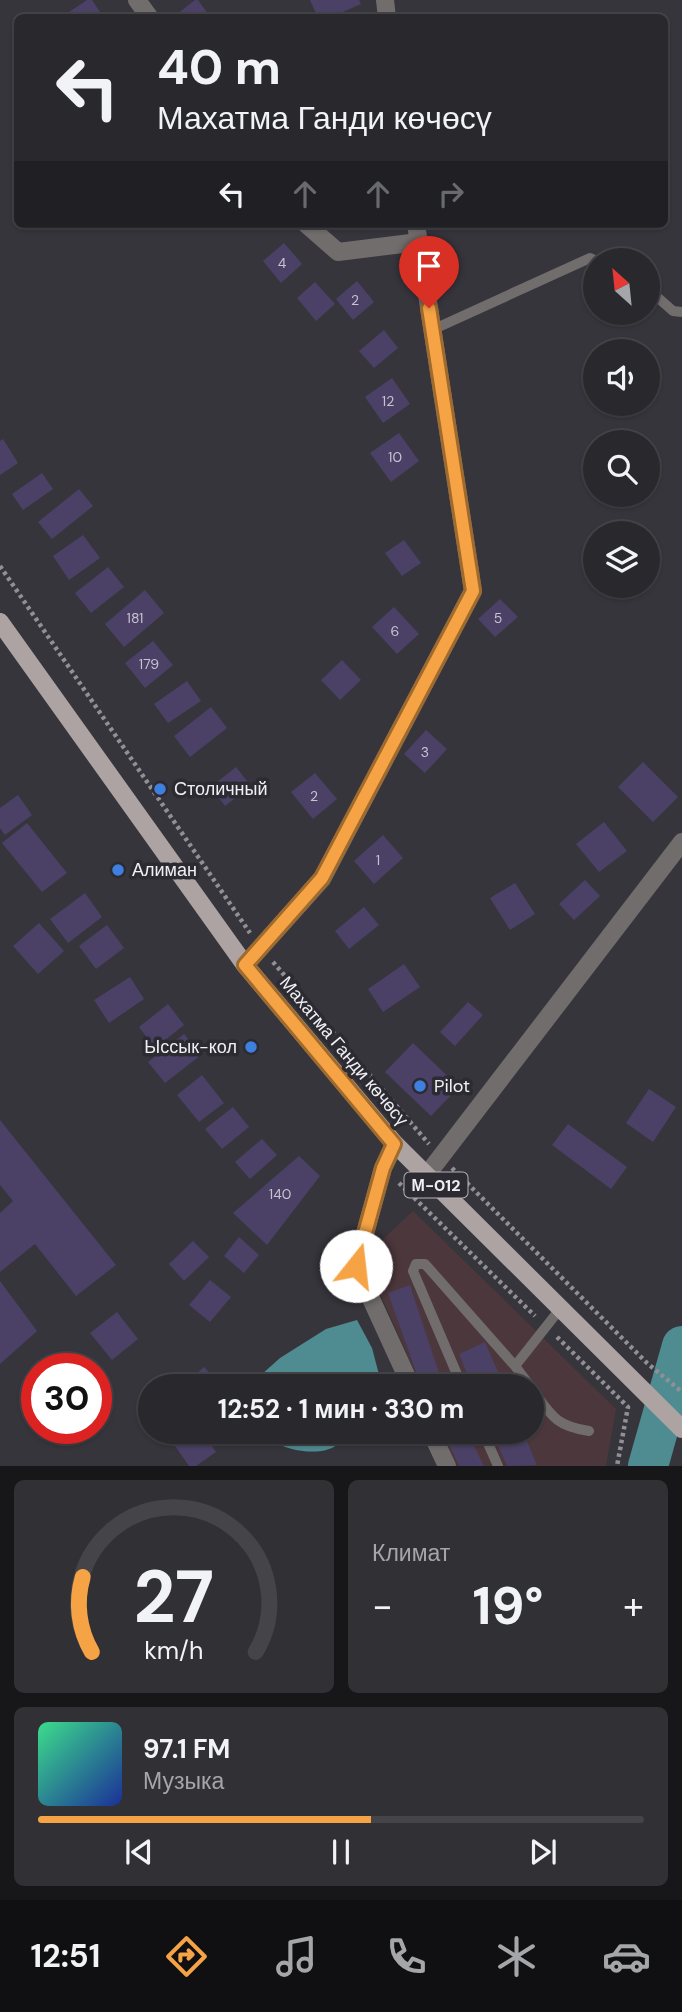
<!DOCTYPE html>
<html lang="ru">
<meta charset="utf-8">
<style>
:root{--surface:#29282d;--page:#313035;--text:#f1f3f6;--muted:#a5a6aa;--line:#454449;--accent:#f5a345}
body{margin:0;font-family:"DM Sans",sans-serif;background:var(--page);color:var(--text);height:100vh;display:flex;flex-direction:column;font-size:26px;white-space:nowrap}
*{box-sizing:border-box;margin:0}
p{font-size:23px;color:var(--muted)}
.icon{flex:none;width:38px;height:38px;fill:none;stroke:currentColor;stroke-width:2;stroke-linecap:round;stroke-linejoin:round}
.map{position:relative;height:1466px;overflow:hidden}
.side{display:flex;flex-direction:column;gap:14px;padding:14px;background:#171619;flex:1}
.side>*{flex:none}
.banner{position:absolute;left:14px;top:14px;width:654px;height:214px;border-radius:10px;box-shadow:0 2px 5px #0004,0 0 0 2px var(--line);background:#29282d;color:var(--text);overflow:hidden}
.needle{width:46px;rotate:333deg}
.fabs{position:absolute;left:583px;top:248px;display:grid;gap:14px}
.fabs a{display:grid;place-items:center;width:77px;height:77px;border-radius:50%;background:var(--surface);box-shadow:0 2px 5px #0004,0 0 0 2px var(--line);font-size:35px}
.speed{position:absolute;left:21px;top:1353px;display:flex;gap:14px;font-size:35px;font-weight:700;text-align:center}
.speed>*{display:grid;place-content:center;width:91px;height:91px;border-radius:50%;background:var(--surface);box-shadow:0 2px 5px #0004,0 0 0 2px var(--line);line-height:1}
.speed .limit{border:10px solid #d22;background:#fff;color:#111}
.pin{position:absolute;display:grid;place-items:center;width:60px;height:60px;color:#fff;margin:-72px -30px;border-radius:50% 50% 50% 0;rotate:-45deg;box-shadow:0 0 7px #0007}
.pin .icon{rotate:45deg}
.me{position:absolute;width:77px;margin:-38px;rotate:16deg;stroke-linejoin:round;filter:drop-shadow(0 0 5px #0008)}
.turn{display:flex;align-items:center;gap:24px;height:147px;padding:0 28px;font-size:32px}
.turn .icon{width:91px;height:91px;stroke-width:2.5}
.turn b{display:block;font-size:49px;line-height:60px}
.lanes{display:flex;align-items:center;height:66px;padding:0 28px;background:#0003;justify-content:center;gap:35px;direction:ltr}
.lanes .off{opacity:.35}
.big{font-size:52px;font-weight:700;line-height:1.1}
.side .card{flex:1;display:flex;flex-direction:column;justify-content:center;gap:10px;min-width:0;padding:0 24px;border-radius:10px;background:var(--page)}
.side .dial{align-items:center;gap:0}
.dial svg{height:182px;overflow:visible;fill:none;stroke:var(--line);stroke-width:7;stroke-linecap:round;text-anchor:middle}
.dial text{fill:var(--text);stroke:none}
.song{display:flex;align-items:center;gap:21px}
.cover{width:84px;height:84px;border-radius:10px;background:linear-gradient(135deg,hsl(150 70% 55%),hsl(230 70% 35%))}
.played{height:7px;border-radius:4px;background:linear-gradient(90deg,var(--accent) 55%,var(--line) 55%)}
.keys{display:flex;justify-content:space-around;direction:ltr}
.heat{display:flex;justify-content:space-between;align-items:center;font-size:38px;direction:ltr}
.side .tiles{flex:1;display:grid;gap:14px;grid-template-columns:1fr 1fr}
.card:last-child{grid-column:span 2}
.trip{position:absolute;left:138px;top:1374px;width:406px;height:70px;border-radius:35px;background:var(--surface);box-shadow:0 2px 5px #0004,0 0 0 2px var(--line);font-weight:700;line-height:70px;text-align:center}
.menu{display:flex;height:112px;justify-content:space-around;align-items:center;background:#101012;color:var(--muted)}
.menu .icon{width:49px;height:49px}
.menu .selected{color:var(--accent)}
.menu b{font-size:32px;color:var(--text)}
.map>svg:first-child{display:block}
</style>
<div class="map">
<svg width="682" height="1466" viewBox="0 0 682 1466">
<rect width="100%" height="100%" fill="#37353c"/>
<path fill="#4c373c" d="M413,1211l203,198 -10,57h-150l-15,-34h91v-46h-111l-57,-129z"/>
<path fill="#4e8c91" d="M357,1320l15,28 10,38h-131l1,-3 28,-25 46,-29z
M263,1432h88c-6,5 -14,15 -22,17 -19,7 -56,-1 -66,-17z"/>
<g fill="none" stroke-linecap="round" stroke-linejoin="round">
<path stroke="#4e8c91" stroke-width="40" d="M648,1466l34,-120"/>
</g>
<path fill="#4b4066" d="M87,0h5l12,18h-44z
M195,0h3l13,18h-39z
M310,0h49l2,4 -32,14h-11z
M284,243l18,21 -21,19 -18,-22z
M357,281l17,21 -21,18 -17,-21z
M315,282l20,22 -19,17 -19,-23z
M384,330l14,18 -24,20 -15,-17z
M392,378l18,26 -27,19 -18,-26z
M399,433l20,28 -28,21 -21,-29z
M3,439l15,24 -18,12v-34z
M42,473l11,16 -30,21 -11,-16z
M79,489l14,17 -41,33 -14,-17z
M83,535l17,23 -31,22 -16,-24z
M404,540l17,23 -19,13 -17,-23z
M108,567l16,20 -33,26 -16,-20z
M145,590l19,23 -40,34 -19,-23z
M500,599l18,18 -23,20 -17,-18z
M394,607l25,27 -22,20 -25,-27z
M153,641l20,24 -28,23 -20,-25z
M342,660l19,20 -21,20 -19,-20z
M187,681l14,20 -33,22 -14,-19z
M211,707l16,21 -37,29 -16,-21z
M426,730l21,19 -22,24 -21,-19z
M643,762l35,35 -25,25 -35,-35z
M236,767l15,19 -26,20 -14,-19z
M315,773l22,26 -24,20 -22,-27z
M18,795l14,20 -27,20 -5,-7v-20z
M604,822l23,29 -28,21 -23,-28z
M27,823l40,50 -25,19 -40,-49z
M383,835l20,23 -29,26 -20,-23z
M585,880l15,16 -26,24 -15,-16z
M515,883l20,31 -25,16 -20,-32z
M85,893l17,24 -34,26 -18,-24z
M364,907l15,18 -30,24 -14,-18z
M39,923l25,28 -26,23 -25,-28z
M107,925l17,23 -28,21 -17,-23z
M404,964l16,23 -37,25 -15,-23z
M130,977l14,22 -35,24 -15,-23z
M468,1002l15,13 -28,31 -15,-14z
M168,1004l16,21 -29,23 -16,-21z
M184,1034l17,21 -36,28 -17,-21z
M413,1043l46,44 -28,29 -46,-44z
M202,1075l22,28 -25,19 -22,-27z
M649,1089l27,18 -23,35 -27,-19z
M233,1107l16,20 -27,22 -17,-20z
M0,1120l116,145 -40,31 -41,-52 -35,28v-59l13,-12 -13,-16z
M568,1124l59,43 -16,22 -59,-44z
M262,1139l15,16 -27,24 -15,-17z
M299,1156l21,20 -53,69 -34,-32z
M239,1237l20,18 -15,18 -20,-17z
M193,1241l16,16 -25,24 -15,-17z
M210,1280l21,17 -21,25 -21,-17z
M0,1281l37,50 -37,33z
M410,1285l30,91 5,10h-24l-33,-93z
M117,1312l21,27 -26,21 -22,-27z
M485,1342l19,44h-32l-13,-32z
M204,1367l16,17 -38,2z
M190,1432h12l14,20 -20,14h-7l-16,-23z
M443,1432h24l17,34h-25z
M492,1432h31l14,33 -30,1z"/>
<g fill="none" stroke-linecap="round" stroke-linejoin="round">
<path stroke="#919096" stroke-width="4.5" stroke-dasharray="3.5 3.5" stroke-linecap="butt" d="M0,566l250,367
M273,962l156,182
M452,1168l195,195 35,29
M399,1183l136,133
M557,1337l71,70 -11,59"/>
<path stroke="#726d6d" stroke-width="10" d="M648,289l25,22 9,1
M432,330l158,-72 7,3
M515,1366l15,20
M462,1386l-49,-115 3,-7h9l90,102 45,-57
M532,1389c19,26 23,37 57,42
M483,1432l15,34"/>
<path stroke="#726d6d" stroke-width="18" d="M137,0l13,18
M385,0l2,18
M306,224l32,28 81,-10
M245,965l77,-86 151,-288 -57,-367
M395,1144l-12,24 -27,98 55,120
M426,1176l256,-334
M431,1432l16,34"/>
<path stroke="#aca3a2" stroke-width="18" d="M0,622l245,343 150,179 287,285"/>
</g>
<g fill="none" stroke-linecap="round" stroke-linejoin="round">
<defs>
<path id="route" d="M356,1266l27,-98 11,-24 -149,-179 77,-87 151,-287 -44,-283"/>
</defs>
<use href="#route" stroke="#9f6a2d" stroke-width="18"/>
<use href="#route" stroke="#f5a345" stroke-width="12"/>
</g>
<g fill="#3f7fe0" stroke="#2c2b32" stroke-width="2.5">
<circle cx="160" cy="789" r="7"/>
<circle cx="118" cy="870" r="7"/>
<circle cx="251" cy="1047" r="7"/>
<circle cx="420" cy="1086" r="7"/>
</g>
<g text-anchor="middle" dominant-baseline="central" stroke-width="7" stroke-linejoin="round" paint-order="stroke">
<g font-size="14" fill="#c7c3d0">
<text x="282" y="263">4</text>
<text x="355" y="300">2</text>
<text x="388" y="401">12</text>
<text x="395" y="457">10</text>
<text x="135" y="618">181</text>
<text x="498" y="618">5</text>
<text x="395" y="631">6</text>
<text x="149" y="664">179</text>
<text x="425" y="752">3</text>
<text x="314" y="796">2</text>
<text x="378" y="860">1</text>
<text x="280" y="1194">140</text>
</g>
<rect fill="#2c2b32" stroke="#b5b4ba" stroke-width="2" x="404.5" y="1172.5" width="63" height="25" rx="5"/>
<g font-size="16" font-weight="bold" fill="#f0eff4">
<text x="436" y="1185">М-012</text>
</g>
<g font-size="18" fill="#f0eff4" stroke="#2c2b32" text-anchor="start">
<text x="174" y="789">Столичный</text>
<text x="132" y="870">Алиман</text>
<text x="237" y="1047" text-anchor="end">Ыссык-кол</text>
<text x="434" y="1086">Pilot</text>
</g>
<g font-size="18" fill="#f0eff4" stroke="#2c2b32">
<text transform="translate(344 1051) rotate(50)">Махатма Ганди көчөсү</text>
</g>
</g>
</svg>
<div class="fabs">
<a><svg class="needle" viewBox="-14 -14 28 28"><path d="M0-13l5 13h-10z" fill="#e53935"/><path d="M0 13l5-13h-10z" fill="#a5a6aa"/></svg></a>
<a><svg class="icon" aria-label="sound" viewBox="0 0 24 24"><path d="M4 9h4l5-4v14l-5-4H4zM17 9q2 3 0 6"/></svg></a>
<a><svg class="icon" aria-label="search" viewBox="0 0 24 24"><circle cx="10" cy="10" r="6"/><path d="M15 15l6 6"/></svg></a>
<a><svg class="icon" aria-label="layers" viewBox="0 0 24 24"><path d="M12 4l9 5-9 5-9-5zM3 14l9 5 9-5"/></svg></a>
</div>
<div class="speed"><div class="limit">30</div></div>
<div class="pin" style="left:429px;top:308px;background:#d93025"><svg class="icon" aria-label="arrive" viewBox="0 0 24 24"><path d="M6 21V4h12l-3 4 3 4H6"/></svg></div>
<svg class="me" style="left:356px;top:1266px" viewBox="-20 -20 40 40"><circle r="19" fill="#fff"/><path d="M0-13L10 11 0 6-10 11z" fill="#f5a345"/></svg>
<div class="trip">12:52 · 1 мин · 330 m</div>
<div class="banner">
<div class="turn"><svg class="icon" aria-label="left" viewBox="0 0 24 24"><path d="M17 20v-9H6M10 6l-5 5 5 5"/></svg><div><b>40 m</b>Махатма Ганди көчөсү</div></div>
<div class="lanes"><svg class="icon" aria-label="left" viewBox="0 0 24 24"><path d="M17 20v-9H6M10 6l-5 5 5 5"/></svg><svg class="icon off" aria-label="ahead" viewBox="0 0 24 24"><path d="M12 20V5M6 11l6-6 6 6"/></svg><svg class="icon off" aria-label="ahead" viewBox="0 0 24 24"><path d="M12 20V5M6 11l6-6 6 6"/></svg><svg class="icon off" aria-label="right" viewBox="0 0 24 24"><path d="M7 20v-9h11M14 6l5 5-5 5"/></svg></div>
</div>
</div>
<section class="side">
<div class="tiles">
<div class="card dial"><svg viewBox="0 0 100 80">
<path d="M14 69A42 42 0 1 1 86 69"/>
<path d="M14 69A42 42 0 0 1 10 36" stroke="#f5a345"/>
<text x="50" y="56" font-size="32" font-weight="700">27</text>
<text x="50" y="72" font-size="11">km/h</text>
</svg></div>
<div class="card"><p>Климат</p>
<div class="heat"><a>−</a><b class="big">19°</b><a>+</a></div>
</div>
<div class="card">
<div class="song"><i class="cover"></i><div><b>97.1 FM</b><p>Музыка</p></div></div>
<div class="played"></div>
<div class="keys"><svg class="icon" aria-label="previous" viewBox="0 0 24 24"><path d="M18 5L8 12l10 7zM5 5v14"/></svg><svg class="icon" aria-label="pause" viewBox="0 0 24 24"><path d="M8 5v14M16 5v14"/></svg><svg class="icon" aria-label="next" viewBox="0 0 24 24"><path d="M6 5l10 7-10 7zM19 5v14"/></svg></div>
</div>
</div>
</section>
<nav class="menu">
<b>12:51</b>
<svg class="icon selected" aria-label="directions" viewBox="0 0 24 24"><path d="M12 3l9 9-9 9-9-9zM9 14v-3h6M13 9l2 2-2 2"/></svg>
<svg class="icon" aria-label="music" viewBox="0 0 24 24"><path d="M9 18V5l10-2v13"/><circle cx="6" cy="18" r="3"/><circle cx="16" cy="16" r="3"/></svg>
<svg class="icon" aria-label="phone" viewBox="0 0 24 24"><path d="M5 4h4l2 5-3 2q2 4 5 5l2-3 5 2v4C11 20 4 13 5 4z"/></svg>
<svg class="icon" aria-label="climate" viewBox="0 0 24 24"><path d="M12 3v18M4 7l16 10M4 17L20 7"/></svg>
<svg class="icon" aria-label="car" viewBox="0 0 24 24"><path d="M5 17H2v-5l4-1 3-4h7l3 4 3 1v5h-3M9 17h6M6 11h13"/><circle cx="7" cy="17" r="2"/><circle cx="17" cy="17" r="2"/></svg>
</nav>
